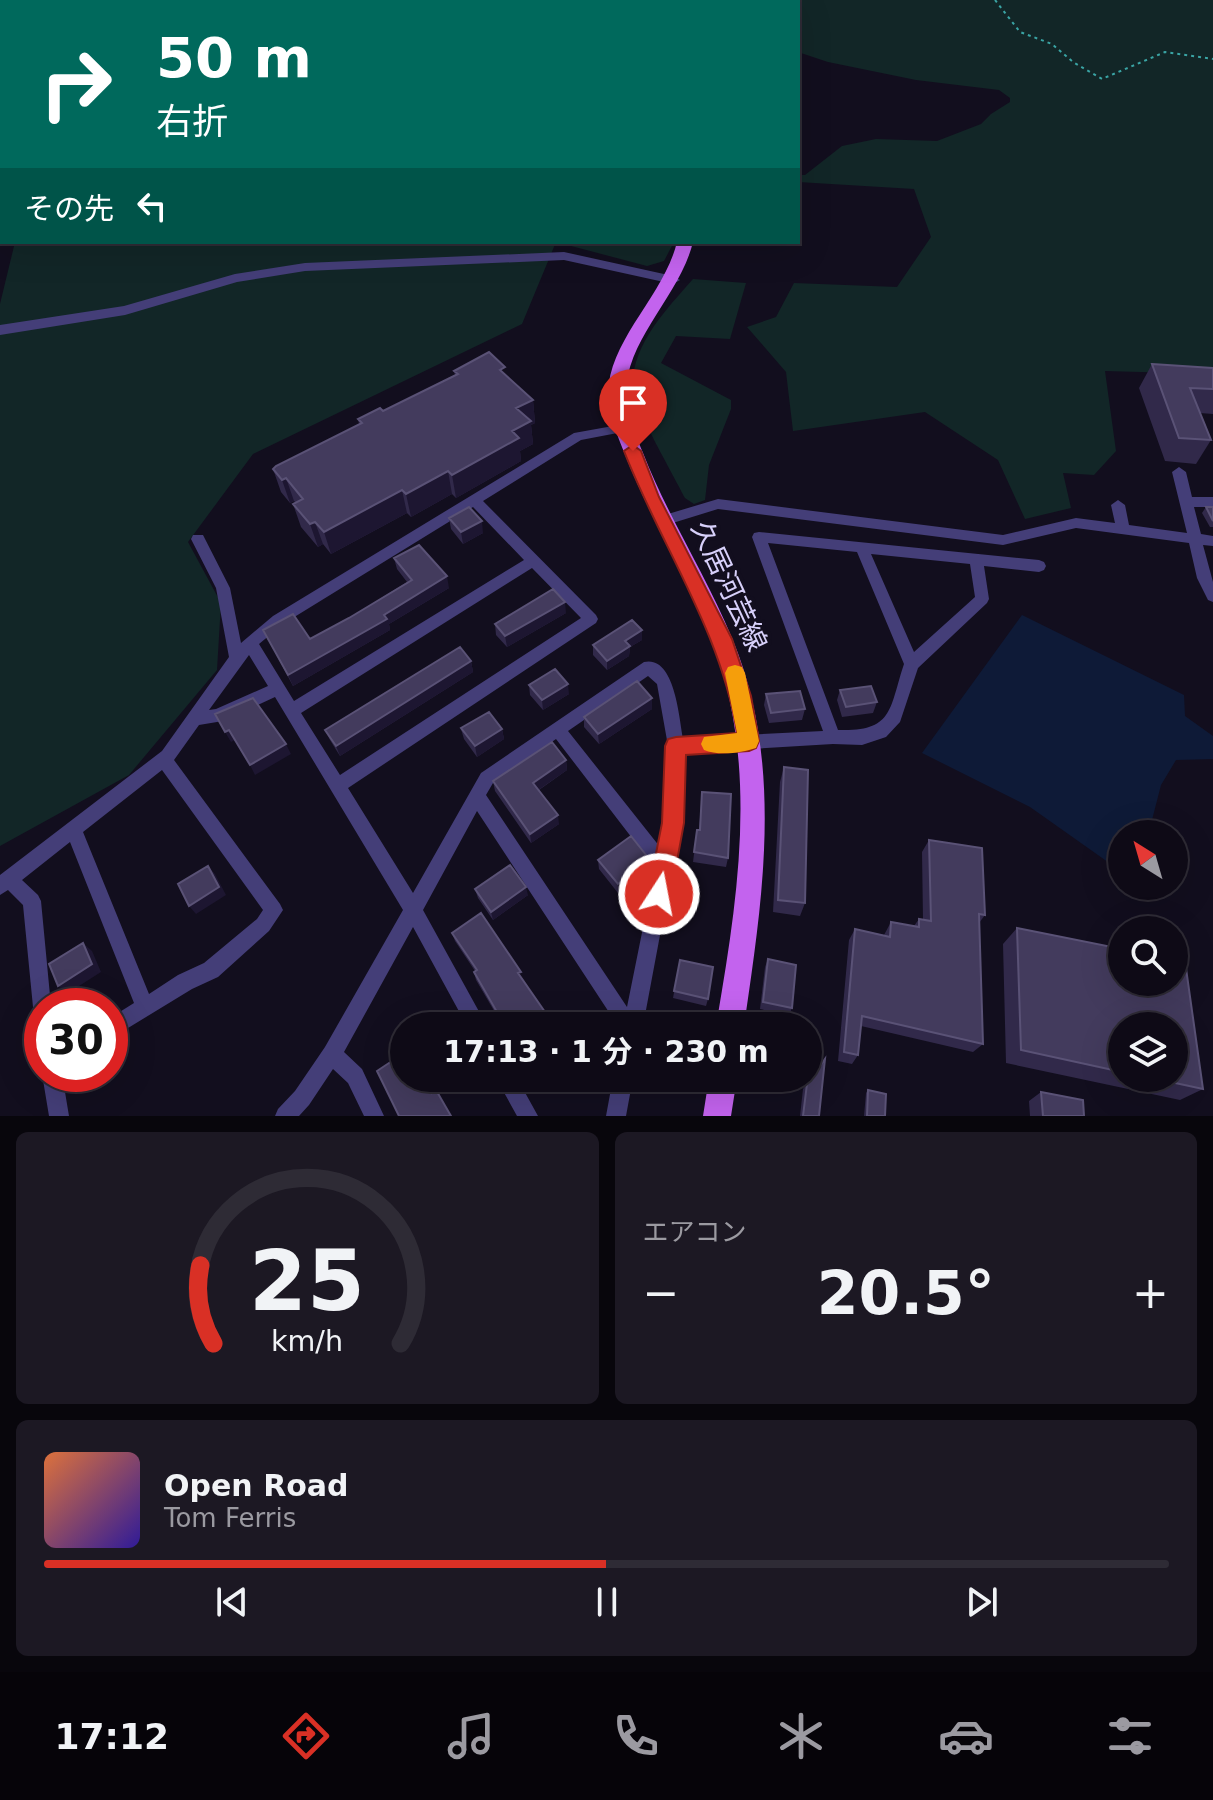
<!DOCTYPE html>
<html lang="ja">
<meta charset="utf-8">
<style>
:root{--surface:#0e0a16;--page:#1c1823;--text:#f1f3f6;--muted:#9b9aa1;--line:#2e2b35;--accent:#d93025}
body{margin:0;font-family:"DejaVu Sans","Noto Sans JP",sans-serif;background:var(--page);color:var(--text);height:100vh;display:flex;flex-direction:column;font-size:30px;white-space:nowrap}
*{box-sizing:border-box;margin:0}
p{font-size:26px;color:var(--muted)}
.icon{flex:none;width:44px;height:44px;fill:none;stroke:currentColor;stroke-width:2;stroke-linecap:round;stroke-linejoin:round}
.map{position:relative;height:1116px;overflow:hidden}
.sheet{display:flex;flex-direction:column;gap:16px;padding:16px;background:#08060c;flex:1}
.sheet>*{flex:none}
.banner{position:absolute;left:0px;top:0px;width:800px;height:244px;box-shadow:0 8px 32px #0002,0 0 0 2px var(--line);background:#00695c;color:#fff;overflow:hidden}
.needle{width:52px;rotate:323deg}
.tools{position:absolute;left:1108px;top:820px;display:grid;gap:16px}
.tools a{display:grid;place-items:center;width:80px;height:80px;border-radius:50%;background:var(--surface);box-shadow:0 8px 32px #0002,0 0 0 2px var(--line);font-size:40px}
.speed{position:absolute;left:24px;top:988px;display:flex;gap:16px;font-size:40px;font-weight:700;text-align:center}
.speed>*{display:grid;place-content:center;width:104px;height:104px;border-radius:50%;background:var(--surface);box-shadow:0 8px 32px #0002,0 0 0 2px var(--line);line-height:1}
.speed .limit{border:12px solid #d22;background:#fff;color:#111}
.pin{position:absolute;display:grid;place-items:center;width:68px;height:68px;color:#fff;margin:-82px -34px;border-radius:50% 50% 50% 0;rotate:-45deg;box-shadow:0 0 8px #0007}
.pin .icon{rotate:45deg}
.me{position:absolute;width:88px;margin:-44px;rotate:11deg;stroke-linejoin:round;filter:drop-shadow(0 0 6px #0008)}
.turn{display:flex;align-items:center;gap:28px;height:168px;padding:0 24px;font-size:36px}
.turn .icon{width:104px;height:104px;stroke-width:2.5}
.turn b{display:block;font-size:56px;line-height:68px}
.then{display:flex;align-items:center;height:76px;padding:0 24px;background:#0003;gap:16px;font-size:30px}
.big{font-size:60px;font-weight:700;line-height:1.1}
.sheet .tile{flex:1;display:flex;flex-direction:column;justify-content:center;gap:12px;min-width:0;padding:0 28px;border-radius:12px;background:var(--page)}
.sheet .dial{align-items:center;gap:0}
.dial svg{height:208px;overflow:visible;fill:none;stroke:var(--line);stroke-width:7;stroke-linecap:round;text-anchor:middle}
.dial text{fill:var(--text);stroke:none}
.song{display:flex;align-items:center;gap:24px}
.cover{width:96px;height:96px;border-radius:12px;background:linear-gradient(135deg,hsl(20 70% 55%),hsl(250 70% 35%))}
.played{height:8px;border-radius:4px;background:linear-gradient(90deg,var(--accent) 50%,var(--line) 50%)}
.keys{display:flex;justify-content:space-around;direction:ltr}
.heat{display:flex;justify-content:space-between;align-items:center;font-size:44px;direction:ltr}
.sheet .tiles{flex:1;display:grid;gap:16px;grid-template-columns:1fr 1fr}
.tile:last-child{grid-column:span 2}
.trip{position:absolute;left:390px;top:1012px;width:432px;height:80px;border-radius:40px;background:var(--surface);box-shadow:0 8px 32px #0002,0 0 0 2px var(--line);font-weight:700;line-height:80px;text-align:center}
.dock{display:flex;height:128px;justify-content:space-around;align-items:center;background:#060409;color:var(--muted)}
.dock .icon{width:56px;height:56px}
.dock .selected{color:var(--accent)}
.dock b{font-size:36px;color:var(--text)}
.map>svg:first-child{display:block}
</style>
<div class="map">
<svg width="1213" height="1116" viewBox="0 0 1213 1116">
<rect width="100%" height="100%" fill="#120e1e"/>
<path fill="#122627" d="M709,0h504v374l-108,-3 11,80 -22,24 -31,-2 8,35 -46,11 -27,-59 -73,-48 -132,19 -7,-59 -39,-45 29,-10 18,-34 103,4 34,-50 -17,-48 -116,-7v-7h7l37,-29 34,-7 61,2 44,-17 10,-10 19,-12v-4l-11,-8 -83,-10 -88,-18 -30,-10v-50z
M15,242h659l-10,19 -17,5 -91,-24 -34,82 -269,130 -65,88 33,61 -4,67 -88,105 -129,71v-542z
M693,279l53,4 -16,56 -54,-3 -15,27 70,37v9l-22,56 -4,35 -11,4 -9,-6c-10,-20 -50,-90 -52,-107 -4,-44 33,-81 60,-112z"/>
<path fill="#0e1a37" d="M1022,615l162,80 1,21 28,20v23l-37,1 -15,25 -9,35 14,14h-44v38l-92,-65 -108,-54z"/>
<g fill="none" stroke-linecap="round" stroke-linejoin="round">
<path stroke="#3aa4a4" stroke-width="2" stroke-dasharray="3 4" stroke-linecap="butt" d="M995,0l25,32 32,12 21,18 29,17 63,-27 48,7"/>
<path fill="#443e78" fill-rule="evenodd" d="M0,3h2v4h-2z
M0,30h2v7h-2z
M624,424l6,4 -2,3 -47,9 -98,61 113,114 2,4 -2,4 -248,165 65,105 68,-120 163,-111c31,-7 35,56 39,76l140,-7 -71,-194 2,-4 5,-1 280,28 5,2 2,4 -2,4 -5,2 -55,-6 5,33 -2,4 -69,65 -18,54 -14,15 -24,8 -29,-1 -149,9 -3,70 -38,203h-25l-141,-215 -54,99 64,116h-20l-54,-99 -69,125 18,17 22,47h-20l-16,-33 -15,-14 -24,36 -10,11h-24l3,-7 17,-18 30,-44 78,-137 -128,-213 -52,24 -24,4 -25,35 106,144 3,6 -14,21 -51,46 -26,12 -82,50v-21l24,-15 -64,-161 -48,38 16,15 3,6 10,105h-9v10l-7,-2 -2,-7 -10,-102 -15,-15 -8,5v-20l162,-124 67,-94 -13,-69 -25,-49 2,-4h10l27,53 11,55 32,-27 301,-183zM473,507l51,53 -230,141 -35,-57 24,-20zM768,543l89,9 47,112c-15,45 -10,68 -66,66zM871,554l99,10 5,33 -61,55zM532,568l49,50 -241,157 -39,-62zM249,655l19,31 -52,23 -7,1zM648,676l9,8 11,62 -3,77 -5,24 -92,-116zM556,739l99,129 -28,139 -141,-212 7,-12zM162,770l101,140 -6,9 -53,44 -26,12 -29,19 -66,-162z
M1179,467l7,5 6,25h21v10h-19l7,27 12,2v10l-10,-1 10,37v20l-5,-2 -11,-22 -8,-35 -113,-15 -73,17 -285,-36 -55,17 -7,-5 2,-4 60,-18 285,36 73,-17 39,5 -4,-18 7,-5 7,5 4,20 58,8 -15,-61z
M42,1074h20l7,42h-20z
M496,1078h21l21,38h-21z
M613,1078h20l-7,38h-20z"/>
<path fill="#443e78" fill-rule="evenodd" d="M564,252l109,24 7,4 -7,4 -109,-24 -259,11 -68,11 -112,33 -125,20v-10l124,-19 111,-32 70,-11z"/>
<path fill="#c363ee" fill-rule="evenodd" d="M614,0h12l1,2h-12z
M677,242h16c-13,54 -68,98 -67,153 0,20 10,40 17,58 25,64 63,122 89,185 52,125 31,258 12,388h-28c22,-129 44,-262 -5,-388 -25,-63 -62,-122 -87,-186 -7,-18 -16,-38 -16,-58 1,-55 56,-98 69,-152z
M709,1078h28l-6,38h-28z"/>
<path fill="#d85ec2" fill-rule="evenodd" d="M2,190v13l-2,1v-13z"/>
</g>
<path fill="#31294a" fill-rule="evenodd" d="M1152,364l61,4v46l-13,-1 11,27 -15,24 -31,-3 -26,-73z
M454,371l52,5 27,24 2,23 -4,2 2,19 -13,7 1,10 -65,37 -4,-4 -41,23 -4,-4 -76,41 -8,-10 -5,3 -17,-20 -8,-23 3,-1 -2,-2 -4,2 -9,-11 -8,-23 86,-45 -1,-5 25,-8 72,-36z
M1206,507h7v20h-3l-8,-14z
M449,518l34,15 -20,11 -12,-15z
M394,558l55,30 -60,36 1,6 -97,56 -30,-56 47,9 39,-21 58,-36 -10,-13z
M566,613l-59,34 -11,-12 -1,-11z
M642,640l-12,7 -1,9 -22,14 -14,-15v-10z
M471,661l2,11 -133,84 -10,-16 -5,-10z
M529,685l40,9 -26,16 -13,-15z
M840,690l37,12 -4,11 -31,4 -5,-17z
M766,694l39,15 -3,11 -33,3 -5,-18z
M652,698v11l-53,35 -15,-17v-10z
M461,729h41l2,10 -27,18 -13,-18z
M566,760l1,10 -28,20 20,34 -28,19 -36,-52 -2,-10z
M784,767l21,136 -5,13 -27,-4 7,-130z
M702,792l26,66 -2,9 -33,-5 4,-32h2z
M929,840l56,75 -6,8 4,121 -10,8 -112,-26 -3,29 -6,9 -14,-3 11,-121 6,-11 29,6 7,-13 23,4 5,-7 4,1 -1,-68z
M598,860h52v9l-32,24 -19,-24z
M475,889l53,6 -35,25 -15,-22z
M1017,928l186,161 -23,11 -174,-37 -3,-119zM1122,1026l52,52h-52z
M452,933l70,45 23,34 1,7 -10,7h-33l-27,-46 -2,-8 1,-1 -20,-30z
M768,959l24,49 -3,7 -29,-6 5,-42z
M680,960l28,39 -2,7 -33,-8z
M825,1059l-6,57h-19l3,-27z
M868,1090l17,26h-21l2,-23z
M1041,1092l43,24h-54l-1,-15z"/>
<path fill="#1d1631" d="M533,400l2,23 -4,2 2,19 -13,7 1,10 -65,37 -4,-23 60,-44 4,-23z
M448,471l4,23 -41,23 -5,-23z
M286,478l8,23 -4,2 -8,-23z
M402,490l5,23 -76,41 -7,-22z
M482,521l1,12 -20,11 -2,-12z
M315,522l8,22 -5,3 -8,-23z
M447,576l2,12 -60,36 1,6 -97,56 -5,-11z
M565,602l1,11 -59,34 -2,-11z
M642,630v10l-12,7 -1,9 -22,14v-9l18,-20z
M471,661l2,11 -133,84 -4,-10z
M568,684l1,10 -26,16 -1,-10z
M652,698v11l-53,35 -1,-10z
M502,729l2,10 -27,18 -2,-11z
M229,730l6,10 -4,2 -6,-10z
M286,744l5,10 -36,21 -5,-10z
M566,760l1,10 -33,23 -1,-10z
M558,815l1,9 -28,19 -1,-9z
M650,860v9l-32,24v-9z
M208,866l7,8 11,21 -30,19 -7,-8z
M526,887l2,8 -35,25 -2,-8z
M83,943l9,8 9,21 -33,21 -10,-7z
M545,1012l1,7 -10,7h-10z"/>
<path fill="#433b5d" stroke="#5a5276" stroke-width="2" d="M489,352l16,15 -5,3 33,30 -17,8 15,13 -19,10 7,7 -67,37 -4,-4 -42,23 -4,-4 -78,42 -9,-10 -5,2 -17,-20 10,-5 -17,-21 -4,2 -9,-11 3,-3 86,-43 -4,-4 22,-11 3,3 75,-37 -4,-3z
M1152,364l61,4v21l-23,-1 21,52 -32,-2z
M469,507l13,14 -21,11 -12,-14z
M1206,507h7v14z
M419,545l28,31 -63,39 3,4 -99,56 -25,-45 30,-16 17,25 39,-21 63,-38 -18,-22z
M553,589l12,13 -60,34 -10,-12z
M632,620l10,10 -17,11 5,5 -23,15 -14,-16z
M460,647l11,14 -135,85 -11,-16z
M555,669l13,15 -26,16 -13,-15z
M637,681l15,17 -54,36 -14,-17z
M871,686l6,16 -31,5 -6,-17z
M800,691l5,18 -34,4 -5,-19z
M253,698l33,46 -36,21 -21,-35 -4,2 -10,-18z
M489,712l13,17 -27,17 -14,-18z
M552,742l14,18 -33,23 25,32 -28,19 -37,-53z
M784,767l24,3 -3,133 -27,-3z
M702,792l29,2 -3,64 -34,-6 3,-22h3z
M631,836l19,24 -32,24 -20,-24z
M929,840l53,8 3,67 -6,-1 4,130 -121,-28 -4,39 -14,-3 11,-123 35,8 1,-15 28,5v-8l12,2z
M510,865l16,22 -35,25 -16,-23z
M208,866l11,21 -30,19 -11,-22z
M481,913l40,59 -3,1 27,39 -19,14h-21l-31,-54 3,-2 -25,-37z
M1017,928l105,21v33h52v-23l11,2 18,128 -51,-11h22v-52h-52v46l-101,-22z
M83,943l9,21 -34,22 -9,-22z
M768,959l28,6 -4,43 -29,-6z
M680,960l33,7 -5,32 -34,-8z
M404,1053v25h20l8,15 4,-3 15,26h-52l-22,-45z
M825,1059l-6,57h-16l4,-32z
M868,1090l18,4 -1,22h-18z
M1041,1092l42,8 1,16h-41z"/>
<path fill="#d93025" stroke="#8d1f18" stroke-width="2" d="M633,445l8,6 18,46 73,142 19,57 8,45 -3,7 -7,3 -63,4 -2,68 -13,71 -3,8 -9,3 -8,-3 -3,-8 14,-71 3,-77 3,-7 8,-2 61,-4c-16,-102 -76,-187 -113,-282z"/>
<path fill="#f59e0b" d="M735,665l7,2 3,6 14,68 -3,7c-14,5 -38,8 -52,2l-3,-6 3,-7 33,-4 -12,-60 3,-6z"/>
<g text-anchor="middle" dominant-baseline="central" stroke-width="8" stroke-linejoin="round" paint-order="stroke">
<g font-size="28" fill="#d7d0fa" stroke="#120e1e">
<text transform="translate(729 586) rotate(65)">久居河芸線</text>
</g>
</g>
</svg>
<div class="tools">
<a><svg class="needle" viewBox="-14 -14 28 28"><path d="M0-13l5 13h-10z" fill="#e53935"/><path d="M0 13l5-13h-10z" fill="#9b9aa1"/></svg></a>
<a><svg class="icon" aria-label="search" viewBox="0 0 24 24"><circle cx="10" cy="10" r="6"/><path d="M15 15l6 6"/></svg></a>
<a><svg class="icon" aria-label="layers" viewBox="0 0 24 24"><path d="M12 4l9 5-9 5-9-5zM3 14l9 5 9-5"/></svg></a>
</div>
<div class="speed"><div class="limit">30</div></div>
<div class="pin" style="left:633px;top:451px;background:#d93025"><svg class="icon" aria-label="arrive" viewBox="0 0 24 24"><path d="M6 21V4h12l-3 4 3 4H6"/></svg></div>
<svg class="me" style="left:659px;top:894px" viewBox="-20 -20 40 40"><circle r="17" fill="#d93025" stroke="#fff" stroke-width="3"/><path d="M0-11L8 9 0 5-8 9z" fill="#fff"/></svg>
<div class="trip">17:13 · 1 分 · 230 m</div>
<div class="banner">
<div class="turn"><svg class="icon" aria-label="right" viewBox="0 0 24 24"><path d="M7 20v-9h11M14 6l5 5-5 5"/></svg><div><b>50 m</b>右折</div></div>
<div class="then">その先<svg class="icon" aria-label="left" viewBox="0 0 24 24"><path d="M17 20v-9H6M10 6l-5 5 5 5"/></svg></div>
</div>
</div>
<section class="sheet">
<div class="tiles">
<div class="tile dial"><svg viewBox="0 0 100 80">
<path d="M14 69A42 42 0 1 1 86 69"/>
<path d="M14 69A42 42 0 0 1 9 39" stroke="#d93025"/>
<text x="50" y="56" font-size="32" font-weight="700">25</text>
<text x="50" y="72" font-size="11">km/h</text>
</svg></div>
<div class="tile"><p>エアコン</p>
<div class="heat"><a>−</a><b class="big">20.5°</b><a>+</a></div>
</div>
<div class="tile">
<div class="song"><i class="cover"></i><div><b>Open Road</b><p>Tom Ferris</p></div></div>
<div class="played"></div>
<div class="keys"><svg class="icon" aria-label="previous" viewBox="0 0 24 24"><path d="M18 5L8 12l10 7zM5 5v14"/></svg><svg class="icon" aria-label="pause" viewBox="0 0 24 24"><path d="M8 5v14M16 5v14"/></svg><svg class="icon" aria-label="next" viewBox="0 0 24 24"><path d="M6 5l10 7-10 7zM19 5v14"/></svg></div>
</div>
</div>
</section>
<nav class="dock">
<b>17:12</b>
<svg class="icon selected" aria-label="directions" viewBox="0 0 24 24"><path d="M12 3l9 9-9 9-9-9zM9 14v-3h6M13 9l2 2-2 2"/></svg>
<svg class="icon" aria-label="music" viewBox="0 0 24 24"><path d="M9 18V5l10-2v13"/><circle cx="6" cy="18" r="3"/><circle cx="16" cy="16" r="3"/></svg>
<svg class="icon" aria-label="phone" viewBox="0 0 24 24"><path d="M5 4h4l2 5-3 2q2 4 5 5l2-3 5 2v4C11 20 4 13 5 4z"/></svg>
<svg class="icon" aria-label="climate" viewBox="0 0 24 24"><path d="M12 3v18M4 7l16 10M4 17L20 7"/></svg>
<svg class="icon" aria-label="car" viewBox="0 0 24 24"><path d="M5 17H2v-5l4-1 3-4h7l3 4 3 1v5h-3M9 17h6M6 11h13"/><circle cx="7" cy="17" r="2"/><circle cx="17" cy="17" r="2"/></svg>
<svg class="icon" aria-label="filters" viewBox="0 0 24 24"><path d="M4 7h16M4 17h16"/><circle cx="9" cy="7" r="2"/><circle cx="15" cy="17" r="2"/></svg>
</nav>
